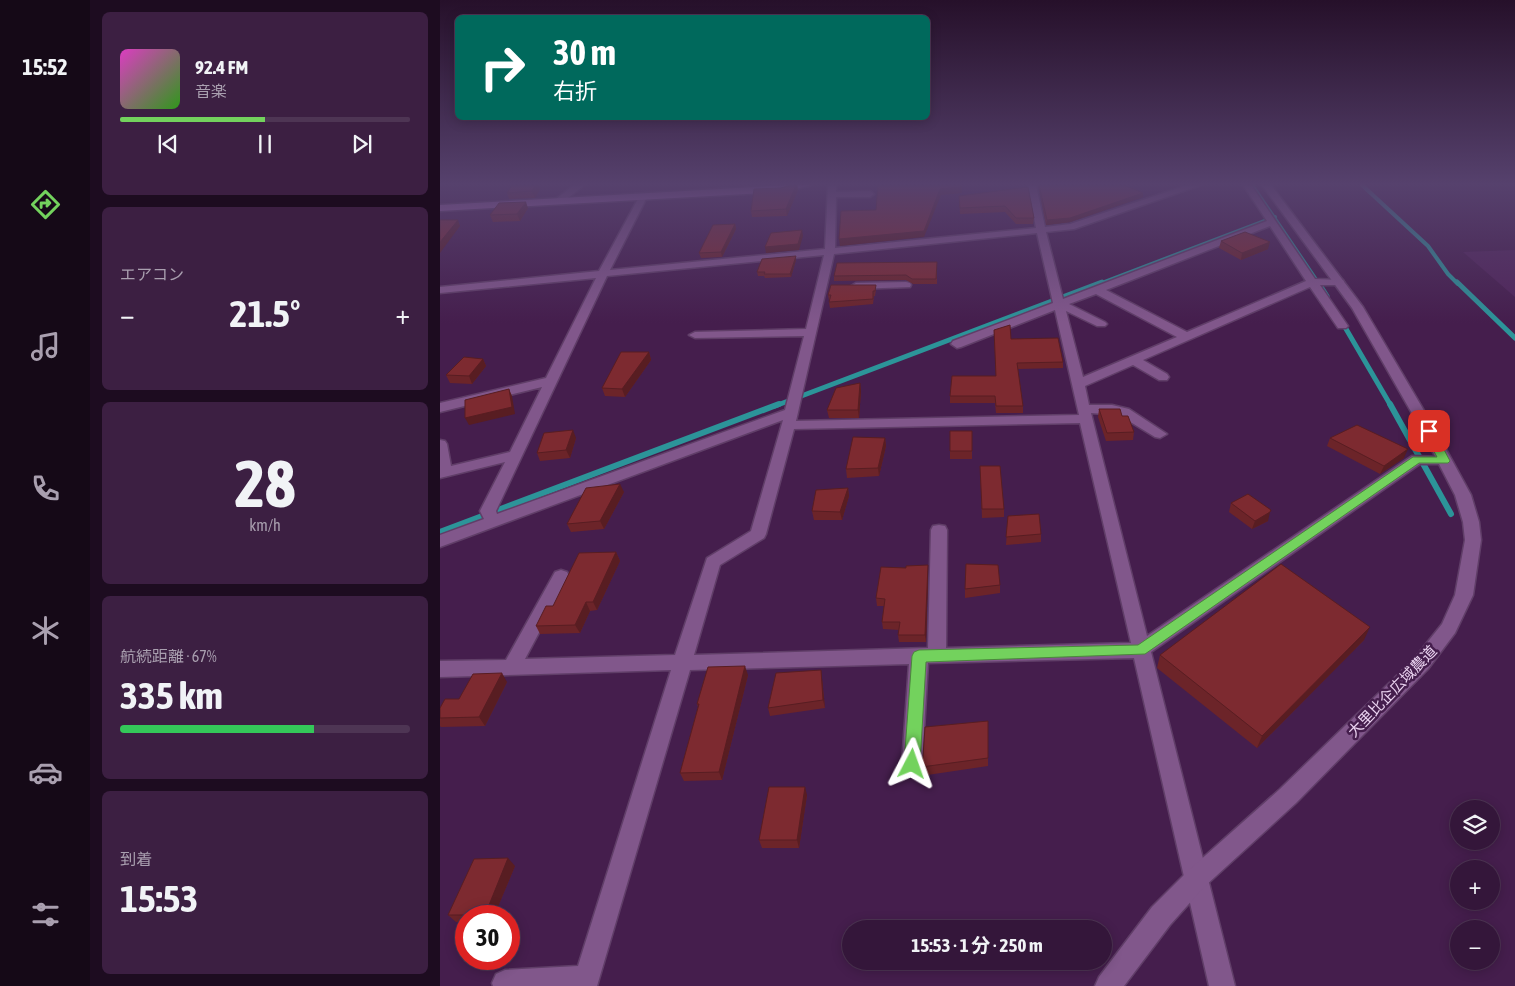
<!DOCTYPE html>
<html lang="ja">
<meta charset="utf-8">
<style>
:root{--surface:#34163a;--page:#3c1f42;--text:#f1f3f6;--muted:#a99faf;--line:#4e3554;--accent:#73d25d}
body{margin:0;font-family:"Asap Condensed","Noto Sans JP",sans-serif;background:var(--page);color:var(--text);height:100vh;display:flex;flex-direction:column;font-size:19px;white-space:nowrap}
*{box-sizing:border-box;margin:0}
p{font-size:16px;color:var(--muted)}
.icon{flex:none;width:28px;height:28px;fill:none;stroke:currentColor;stroke-width:2;stroke-linecap:round;stroke-linejoin:round}
.map{position:relative;flex:1;overflow:hidden}
.details{display:flex;flex-direction:column;gap:12px;padding:12px;background:#1d0c20;width:350px}
.details>*{flex:none}
.hud{position:absolute;left:15px;top:15px;width:475px;height:105px;border-radius:8px;box-shadow:0 2px 12px #0003,0 0 0 1px var(--line);background:#00695c;color:#fff;overflow:hidden}
.tools{position:absolute;left:1010px;top:800px;display:grid;gap:10px}
.tools a{display:grid;place-items:center;width:50px;height:50px;border-radius:50%;background:var(--surface);box-shadow:0 2px 12px #0003,0 0 0 1px var(--line);font-size:25px}
.speed{position:absolute;left:15px;top:905px;display:flex;gap:10px;font-size:25px;font-weight:700;text-align:center}
.speed>*{display:grid;place-content:center;width:65px;height:65px;border-radius:50%;background:var(--surface);box-shadow:0 2px 12px #0003,0 0 0 1px var(--line);line-height:1}
.speed .limit{border:8px solid #d22;background:#fff;color:#111}
.pin{position:absolute;display:grid;place-items:center;width:42px;height:42px;color:#fff;margin:-21px;border-radius:10px;box-shadow:0 2px 8px #0006}
.me{position:absolute;width:55px;margin:-28px;rotate:4deg;stroke-linejoin:round;filter:drop-shadow(0 0 4px #0008)}
.turn{display:flex;align-items:center;gap:18px;height:105px;padding:0 15px;font-size:22px}
.turn .icon{width:65px;height:65px;stroke-width:2.5}
.turn b{display:block;font-size:35px;line-height:42px}
.big{font-size:38px;font-weight:700;line-height:1.1}
.details .tile{flex:1;display:flex;flex-direction:column;justify-content:center;gap:8px;min-width:0;padding:0 18px;border-radius:8px;background:var(--page)}
.details .dial{align-items:center;gap:0}
.dial b{font-size:65px;line-height:1}
.song{display:flex;align-items:center;gap:15px}
.cover{width:60px;height:60px;border-radius:8px;background:linear-gradient(135deg,hsl(310 70% 55%),hsl(110 70% 35%))}
.played{height:5px;border-radius:2px;background:linear-gradient(90deg,var(--accent) 50%,var(--line) 50%)}
.keys{display:flex;justify-content:space-around;direction:ltr}
.heat{display:flex;justify-content:space-between;align-items:center;font-size:28px;direction:ltr}
.charge{height:8px;border-radius:4px;background:linear-gradient(90deg,#34c759 67%,var(--line) 0)}
.trip{position:absolute;left:402px;top:920px;width:270px;height:50px;border-radius:25px;background:var(--surface);box-shadow:0 2px 12px #0003,0 0 0 1px var(--line);font-weight:700;line-height:50px;text-align:center}
main{display:flex;flex:1;min-height:0}
.dock{display:flex;flex-direction:column;width:90px;justify-content:space-around;align-items:center;background:#150917;color:var(--muted)}
.dock .icon{width:35px;height:35px}
.dock .on{color:var(--accent)}
.dock b{font-size:22px;color:var(--text)}
.map>svg:first-child{display:block}
</style>
<main>
<nav class="dock">
<b>15:52</b>
<svg class="icon on" aria-label="directions" viewBox="0 0 24 24"><path d="M12 3l9 9-9 9-9-9zM9 14v-3h6M13 9l2 2-2 2"/></svg>
<svg class="icon" aria-label="music" viewBox="0 0 24 24"><path d="M9 18V5l10-2v13"/><circle cx="6" cy="18" r="3"/><circle cx="16" cy="16" r="3"/></svg>
<svg class="icon" aria-label="phone" viewBox="0 0 24 24"><path d="M5 4h4l2 5-3 2q2 4 5 5l2-3 5 2v4C11 20 4 13 5 4z"/></svg>
<svg class="icon" aria-label="climate" viewBox="0 0 24 24"><path d="M12 3v18M4 7l16 10M4 17L20 7"/></svg>
<svg class="icon" aria-label="car" viewBox="0 0 24 24"><path d="M5 17H2v-5l4-1 3-4h7l3 4 3 1v5h-3M9 17h6M6 11h13"/><circle cx="7" cy="17" r="2"/><circle cx="17" cy="17" r="2"/></svg>
<svg class="icon" aria-label="filters" viewBox="0 0 24 24"><path d="M4 7h16M4 17h16"/><circle cx="9" cy="7" r="2"/><circle cx="15" cy="17" r="2"/></svg>
</nav>
<section class="details">
<div class="tile">
<div class="song"><i class="cover"></i><div><b>92.4 FM</b><p>音楽</p></div></div>
<div class="played"></div>
<div class="keys"><svg class="icon" aria-label="previous" viewBox="0 0 24 24"><path d="M18 5L8 12l10 7zM5 5v14"/></svg><svg class="icon" aria-label="pause" viewBox="0 0 24 24"><path d="M8 5v14M16 5v14"/></svg><svg class="icon" aria-label="next" viewBox="0 0 24 24"><path d="M6 5l10 7-10 7zM19 5v14"/></svg></div>
</div>
<div class="tile"><p>エアコン</p>
<div class="heat"><a>−</a><b class="big">21.5°</b><a>+</a></div>
</div>
<div class="tile dial"><b>28</b><p>km/h</p></div>
<div class="tile"><p>航続距離 · 67%</p><b class="big">335 km</b><div class="charge"></div></div>
<div class="tile"><p>到着</p><b class="big">15:53</b></div>
</section>
<div class="map">
<svg width="1075" height="986" viewBox="0 0 1075 986">
<rect width="100%" height="100%" fill="#451e4d"/>
<path fill="#50255a" d="M1075,250v47l-52,-45z"/>
<g fill="none" stroke-linecap="round" stroke-linejoin="round">
<path stroke="#2c9499" stroke-width="4" d="M812,185l67,99
M922,185l66,61 20,28 10,10
M659,284l176,-67"/>
<path stroke="#2c9499" stroke-width="5" d="M878,282l9,14
M1017,282l58,56
M902,322l49,84
M335,406l327,-124"/>
<path stroke="#2c9499" stroke-width="6" d="M950,404l61,110
M0,532l339,-128"/>
<defs>
<path id="minor" d="M134,185h10l-22,18h-6v-4z
M388,185h8v7l34,-1 4,3 -4,3h-34l-1,51 201,-20 -8,-43h8l9,42 25,-3 118,-39h13l-127,44 -28,3 17,67 204,-78 -24,-36h8l64,94 28,1 1,2 -5,3h-19l28,41 -2,2h-8l-28,-41 -167,73 24,14 2,3 -2,3h-8l-26,-15 -48,21 4,19h23l17,4 38,25 -7,4 -5,-1 -36,-22 -28,-2 56,223 265,-180 32,1 5,1 2,3 -2,3h-29l-269,188 84,334h-26l-75,-328 -206,5 -6,101 -3,7 -7,2 -7,-2 -3,-7 7,-100 -219,6 -93,316h-104l-1,-3 4,-9 9,-4 73,-4 93,-296 -231,7v-16l66,-1 49,-88 6,-2 6,2 2,4 -44,83 150,-4 32,-97 44,-27 32,-111 -343,127v-12l44,-16 -4,-8 25,-49 -65,16v-38l5,1 2,3 4,22 59,-14 32,-65 -102,25v-9l106,-25 50,-100 -156,15v-6l159,-16 40,-74 4,-3 4,3 -37,73 215,-21zM830,226l36,55 -119,51 -81,-42zM597,233l16,70 -100,38 -2,3 6,4 4,-1 94,-37 24,105 -283,6 38,-167zM384,255l-18,74 -111,3 -6,3 6,3 109,-2 -19,74 -288,104 -1,-3 111,-235zM656,294l81,43 -94,40 -17,-66 31,15h8l2,-2 -2,-2 -36,-18zM640,423l51,220 -185,5 1,-118 -2,-4 -6,-1 -6,1 -2,4 -3,118 -234,7 26,-90 44,-27 2,-4 28,-105z
M466,282l4,1 1,2 -1,2 -54,2 -5,-3 5,-3z"/>
<path id="tertiary" d="M822,185h9l92,122 73,124 35,64 8,27 2,18 -8,55 -18,38 -27,36 -132,134 -92,84 -34,38 -46,61h-29l4,-9 53,-70 36,-36 92,-82 134,-130 28,-35 13,-29 10,-55 -2,-18 -8,-27 -33,-64 -70,-123z"/>
<path id="trunk" d="M349,185h23l-30,7 -342,19v-6z"/>
</defs>
<use href="#minor" stroke="#603e68" stroke-width="3"/>
<use href="#tertiary" stroke="#603e68" stroke-width="3"/>
<use href="#trunk" stroke="#603e68" stroke-width="3"/>
<use href="#minor" fill="#81578b" fill-rule="evenodd"/>
<use href="#tertiary" fill="#81578b" fill-rule="evenodd"/>
<use href="#trunk" fill="#ae72bc" fill-rule="evenodd"/>
</g>
<path fill="#6c2429" d="M72,185h27l1,4 -5,9 -26,1 -2,-6z
M351,185h6l1,5 -11,26 -35,1 -1,-6 30,-23z
M598,185h86l19,8v4l-73,25 -24,3z
M588,187l6,31 -1,6h-17l-11,-12 -45,2 -1,-18z
M88,208l-8,13 -27,1 -3,-7z
M295,224l1,5 -14,28 -21,1 -2,-5z
M781,241l47,8 -27,11 -22,-12z
M356,256v4l-5,17 -26,1 -1,-2h-6l-1,-4z
M497,267v17h-24l-7,-4 -72,1v-5z
M436,290l-1,6h-1l-1,8 -43,4 -1,-6 1,-2h-1l-1,-5z
M554,330l17,9 52,23v6l-45,1 5,37v7h-27l-1,-10h-45v-7l46,-20z
M209,352l2,8 -26,37 -20,-1 -3,-8z
M43,359l3,7 -14,18 -22,-1 -4,-8z
M420,383l1,8 -2,27h-30l-2,-8z
M659,409l23,7 12,16 -1,8 -27,1 -8,-24z
M510,431h22v28h-22z
M136,438l-6,20 -30,3 -3,-8z
M445,438l1,8 -7,30 -32,2 -1,-9z
M890,438l74,20 -24,16 -53,-28z
M540,466l24,43v8l-22,1z
M408,488l1,8 -7,24h-28l-2,-9z
M184,492l-20,37 -33,3 -4,-8z
M791,503l37,18 -16,8 -23,-17z
M568,516l33,18v8l-35,3z
M176,552l4,9 -23,49 -7,1 -10,22 -40,1 -4,-8 17,-20z
M488,573l-2,69h-27l-1,-7 1,-5 -16,-1 -1,-7 2,-16h-7l-1,-8z
M560,585v8l-35,5v-9z
M924,640l-107,108 -100,-80 3,-13z
M308,675l-26,105 -38,1 -4,-8 18,-66 -1,-3z
M382,679l3,29 -55,8 -2,-8z
M67,682l-22,44 -44,1 -1,-1v-18z
M548,721v45l-74,11v-9l6,-4z
M367,795l-8,53h-37l-3,-8z
M75,866l-21,50h-28v6h-10l-8,-7z"/>
<path fill="#581d22" d="M96,185h3l1,4 -5,9 -3,-7z
M356,185h1l1,5 -11,26 -1,-7z
M522,187v6l-21,2 -17,42 -84,9 -1,-7 101,-50z
M703,193v4l-73,25 -24,3 1,-5z
M86,202l2,6 -8,13 -3,-7z
M18,220l2,6 -20,27v-11z
M295,224l1,5 -14,28 -1,-5z
M362,230l1,6 -4,14 -33,3 -1,-6z
M830,242l-2,7 -27,11 1,-7z
M356,256v4l-5,17 -1,-3z
M209,352l2,8 -26,37 -3,-8z
M43,359l3,7 -14,18 -3,-8z
M420,383l1,8 -2,27 -1,-8z
M69,389l3,7 3,18 -46,11 -4,-7z
M133,430l3,8 -6,20 -4,-8z
M445,438l1,8 -7,30 -1,-8z
M968,449l-4,9 -24,16 4,-8z
M180,484l4,8 -20,37 -4,-8z
M408,488l1,8 -7,24 -2,-8z
M830,512l-2,9 -16,8 3,-8z
M176,552l4,9 -23,49 -4,-8z
M488,565v8l-2,69 -1,-7z
M146,602l4,9 -10,22 -5,-8z
M930,627l-6,13 -107,108 5,-12z
M305,666l3,9 -26,105 -3,-8z
M381,670l1,9 3,29 -2,-8z
M62,673l5,9 -22,44 -6,-9z
M365,787l2,8 -8,53 -2,-8z
M68,858l7,8 -21,50h-8l-1,-1z"/>
<path fill="#7d2a30" stroke="#581d22" d="M72,185h24l-4,6 -25,2z
M351,185h5l-10,24 -35,2 3,-22 27,-1z
M438,185h82l2,2 -22,2 -16,42 -85,8 2,-28 35,-1z
M599,185h85l19,8 -73,25 -23,2z
M588,187l6,31h-18l-11,-12 -45,2 -1,-12z
M86,202l-9,12 -27,1 9,-12z
M0,220h18l-18,22z
M295,224l-14,28 -22,1 14,-28z
M362,230l-4,14 -33,3 6,-14z
M805,232l25,10 -28,11 -21,-12z
M356,256l-6,18h-26l1,-2h-8l5,-13z
M497,262l-1,17h-24l-6,-4 -72,1 3,-13z
M391,285h45l-1,6h-2v8l-44,3 2,-7h-3z
M570,325l1,14 47,-1 5,24 -46,1 6,43h-27l-1,-10h-45l2,-20h44l-2,-46z
M181,352h28l-27,37 -20,-1z
M24,357l19,2 -14,17 -23,-1z
M420,383l-2,27h-31l9,-22z
M69,389l3,18 -47,11v-18z
M659,409h21l2,7h6l6,16 -27,1z
M917,425l51,24 -24,17 -54,-28z
M133,430l-7,20 -29,3 7,-20z
M510,431h22v20h-22z
M413,437l32,1 -7,30 -32,1z
M540,466h20l4,43h-22z
M180,484l-20,37 -33,3 19,-36z
M408,488l-8,24 -28,-1 4,-21z
M808,494l23,16 -1,2 -15,9 -24,-18z
M599,514l2,20 -35,3 2,-21z
M176,552l-23,50h-7l-11,23 -39,1 10,-20h7l26,-53z
M526,564l32,1 2,20 -35,4z
M841,564l89,63 -108,109 -102,-81z
M488,565l-3,70h-27l2,-13h-18l3,-23 -9,-1 5,-31 25,1v-2z
M305,666l-26,106 -39,1 19,-69h-2l11,-37z
M381,670l2,30 -55,8 8,-35z
M62,673l-23,44 -39,1v-10l5,-9h14l14,-25z
M548,721v37l-74,10v-2l6,-2 3,-7 2,-30z
M329,787h36l-8,53h-38z
M68,858l-23,57h-37l26,-56z"/>
<linearGradient id="sky" x2="0" y2="1"><stop stop-color="#26102a"/><stop offset="0.57" stop-color="#56416d"/><stop offset="1" stop-color="#56416d" stop-opacity="0"/></linearGradient>
<rect width="1075" height="323" fill="url(#sky)"/>
<path fill="#73d25d" stroke="#4b883c" d="M989,428l5,3 16,30 -2,2h-29l-274,191 -219,8 -6,102 -3,5 -5,2 -6,-2 -2,-5 8,-108 2,-4 5,-2 219,-5 275,-188h24l-14,-26z"/>
<g text-anchor="middle" dominant-baseline="central" stroke-width="5" stroke-linejoin="round" paint-order="stroke">
<g font-size="15" fill="#ecd5f2" stroke="#451e4d">
<text transform="translate(952 691) rotate(-46)">大里比企広域農道</text>
</g>
</g>
</svg>
<div class="tools">
<a><svg class="icon" aria-label="layers" viewBox="0 0 24 24"><path d="M12 4l9 5-9 5-9-5zM3 14l9 5 9-5"/></svg></a>
<a>+</a>
<a>−</a>
</div>
<div class="speed"><div class="limit">30</div></div>
<div class="pin" style="left:989px;top:431px;background:#d93025"><svg class="icon" aria-label="arrive" viewBox="0 0 24 24"><path d="M6 21V4h12l-3 4 3 4H6"/></svg></div>
<svg class="me" style="left:472px;top:764px" viewBox="-20 -20 40 40"><path d="M0-17L14 15 0 8-14 15z" fill="#73d25d" stroke="#fff" stroke-width="4"/></svg>
<div class="trip">15:53 · 1 分 · 250 m</div>
<div class="hud">
<div class="turn"><svg class="icon" aria-label="right" viewBox="0 0 24 24"><path d="M7 20v-9h11M14 6l5 5-5 5"/></svg><div><b>30 m</b>右折</div></div>
</div>
</div>
</main>
